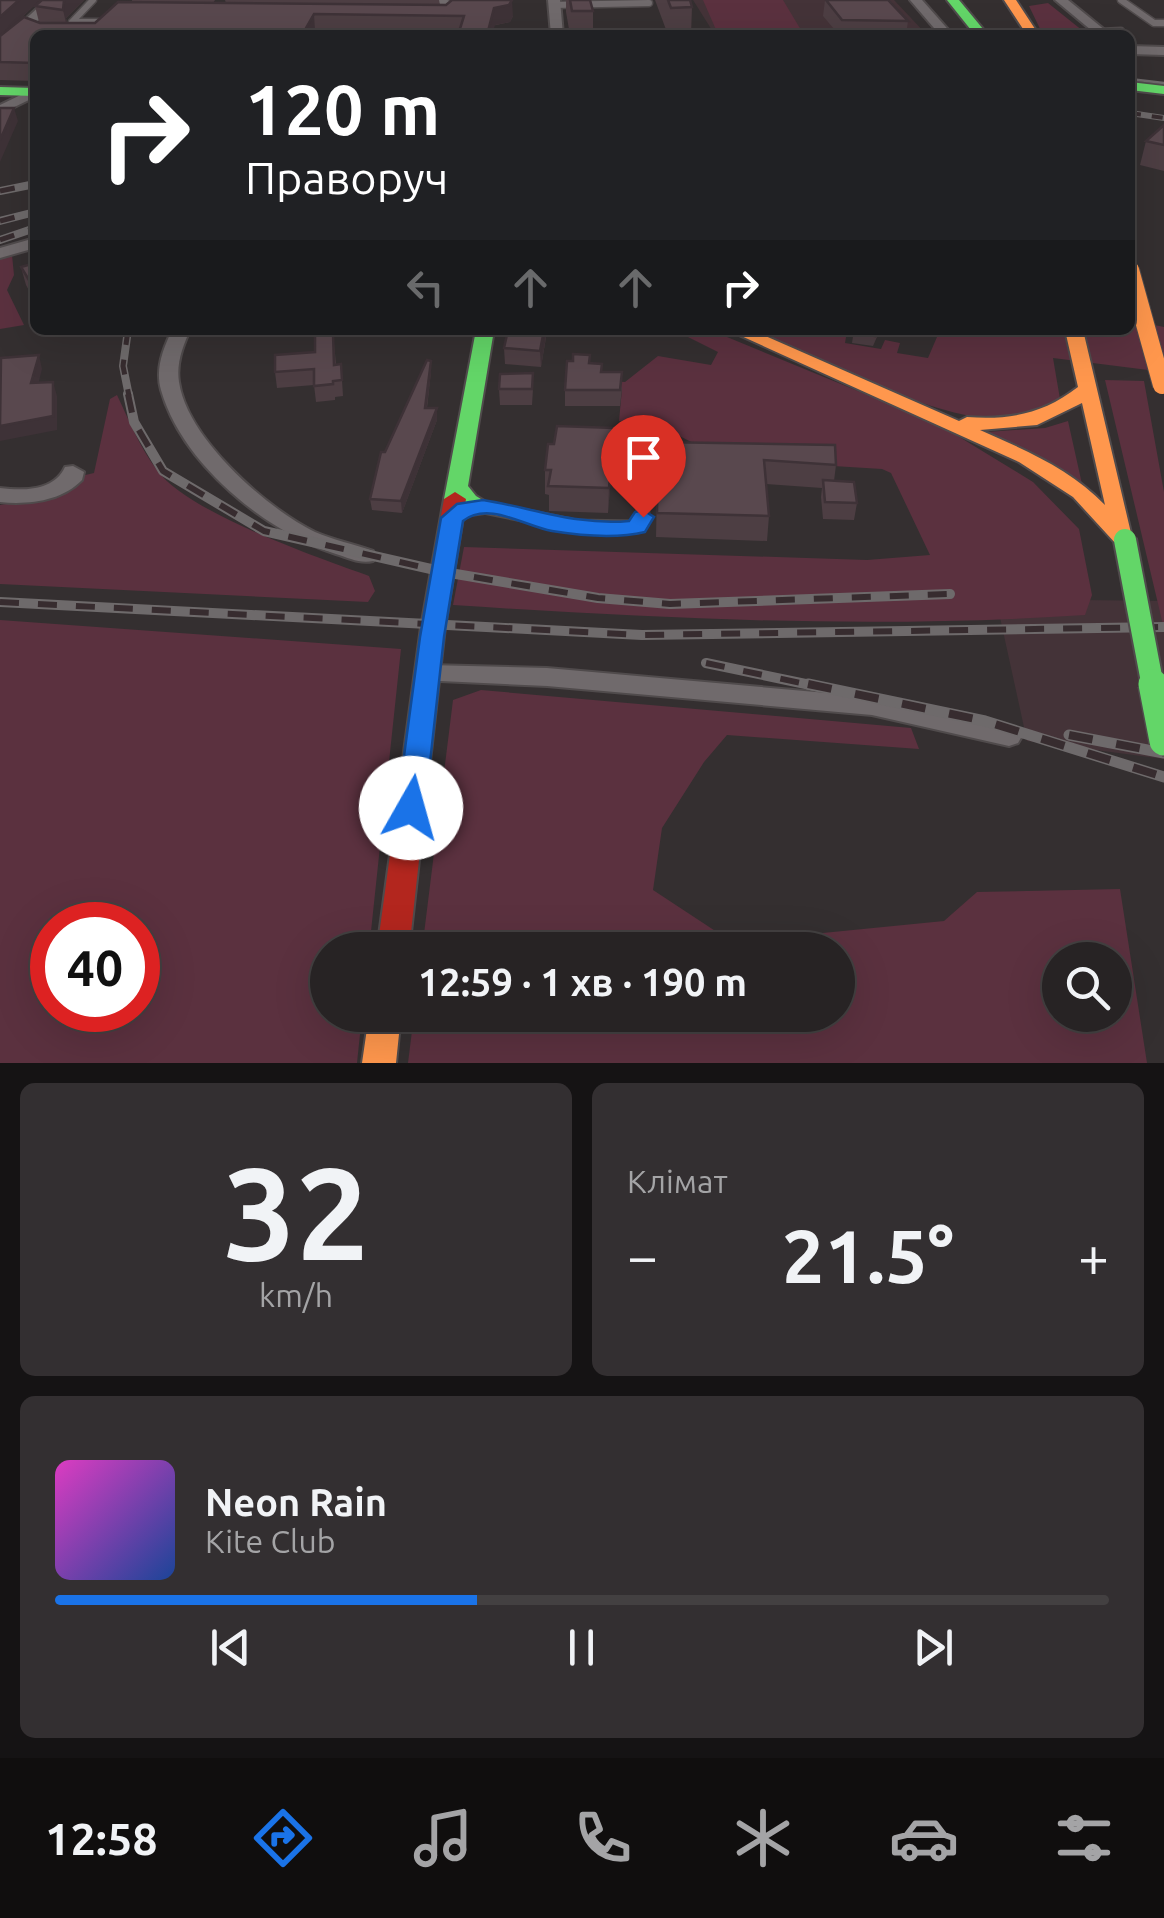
<!DOCTYPE html>
<html lang="uk">
<meta charset="utf-8">
<style>
:root{--surface:#272324;--page:#332f31;--text:#f1f3f6;--muted:#a4a4a6;--line:#434041;--accent:#1a73e8}
body{margin:0;font-family:Ubuntu,sans-serif;background:var(--page);color:var(--text);height:100vh;display:flex;flex-direction:column;font-size:38px;white-space:nowrap}
*{box-sizing:border-box;margin:0}
p{font-size:32px;color:var(--muted)}
.icon{flex:none;width:55px;height:55px;fill:none;stroke:currentColor;stroke-width:2;stroke-linecap:round;stroke-linejoin:round}
.map{position:relative;height:1063px;overflow:hidden}
.drawer{display:flex;flex-direction:column;gap:20px;padding:20px;background:#151314;flex:1}
.drawer>*{flex:none}
.hud{position:absolute;left:30px;top:30px;width:1105px;height:305px;border-radius:15px;box-shadow:0 10px 40px #0002,0 0 0 2px var(--line);background:#202124;color:#fff;overflow:hidden}
.controls{position:absolute;left:1042px;top:942px;display:grid;gap:20px}
.controls a{display:grid;place-items:center;width:90px;height:90px;border-radius:50%;background:var(--surface);box-shadow:0 10px 40px #0002,0 0 0 2px var(--line);font-size:50px}
.speed{position:absolute;left:30px;top:902px;display:flex;gap:20px;font-size:50px;font-weight:700;text-align:center}
.speed>*{display:grid;place-content:center;width:130px;height:130px;border-radius:50%;background:var(--surface);box-shadow:0 10px 40px #0002,0 0 0 2px var(--line);line-height:1}
.speed .limit{border:15px solid #d22;background:#fff;color:#111}
.pin{position:absolute;display:grid;place-items:center;width:85px;height:85px;color:#fff;margin:-102px -42px;border-radius:50% 50% 50% 0;rotate:-45deg;box-shadow:0 0 10px #0007}
.pin .icon{rotate:45deg}
.me{position:absolute;width:110px;margin:-55px;rotate:7deg;stroke-linejoin:round;filter:drop-shadow(0 0 8px #0008)}
.turn{display:flex;align-items:center;gap:35px;height:210px;padding:0 50px;font-size:45px}
.turn .icon{width:130px;height:130px;stroke-width:2.5}
.turn b{display:block;font-size:70px;line-height:85px}
.lanes{display:flex;align-items:center;height:95px;padding:0 50px;background:#0003;justify-content:center;gap:50px;direction:ltr}
.lanes .off{opacity:.35}
.big{font-size:75px;font-weight:700;line-height:1.1}
.drawer .card{flex:1;display:flex;flex-direction:column;justify-content:center;gap:15px;min-width:0;padding:0 35px;border-radius:15px;background:var(--page)}
.drawer .dial{align-items:center;gap:0}
.dial b{font-size:130px;line-height:1}
.song{display:flex;align-items:center;gap:30px}
.cover{width:120px;height:120px;border-radius:15px;background:linear-gradient(135deg,hsl(310 70% 55%),hsl(220 70% 35%))}
.played{height:10px;border-radius:5px;background:linear-gradient(90deg,var(--accent) 40%,var(--line) 40%)}
.keys{display:flex;justify-content:space-around;direction:ltr}
.heat{display:flex;justify-content:space-between;align-items:center;font-size:55px;direction:ltr}
.drawer .tiles{flex:1;display:grid;gap:20px;grid-template-columns:1fr 1fr}
.card:last-child{grid-column:span 2}
.trip{position:absolute;left:310px;top:932px;width:545px;height:100px;border-radius:50px;background:var(--surface);box-shadow:0 10px 40px #0002,0 0 0 2px var(--line);font-weight:700;line-height:100px;text-align:center}
.tabs{display:flex;height:160px;justify-content:space-around;align-items:center;background:#100e0e;color:var(--muted)}
.tabs .icon{width:70px;height:70px}
.tabs .on{color:var(--accent)}
.tabs b{font-size:45px;color:var(--text)}
.map>svg:first-child{display:block}
</style>
<div class="map">
<svg width="1164" height="1063" viewBox="0 0 1164 1063">
<rect width="100%" height="100%" fill="#342f30"/>
<path fill="#443338" d="M693,0h201l33,35h-212z
M996,599l168,2v158l-137,-18z"/>
<path fill="#5b313f" fill-rule="evenodd" d="M703,0h80l18,30 -84,2z
M1048,3l40,32h-45l-14,-29z
M12,255l2,20 -7,15 17,35 -24,4v-71z
M1130,320l34,7v45l-111,-14 7,41c-8,5 -17,14 -26,17 -70,22 -214,-57 -281,-86h56l37,7 -1,6 36,6 4,-9 15,3 -3,10 31,5 12,-28h190z
M674,330h36l228,94 95,58 46,47 13,66 -7,20c-211,14 -421,4 -632,-10l11,-58 403,13 63,-5 -39,-82 -9,-4 -65,-4 -112,-16 -57,-29 -29,1 3,-32 -12,-8 15,1 33,-26 53,9 7,-13z
M1105,380l39,1 20,111v137z
M117,395c12,25 23,53 40,75 31,43 160,87 212,106l6,15 -7,11 -368,-18v-79l59,-10 22,-19 13,-3 16,-74z
M1068,421l14,63 -96,-52 59,-4z
M0,620l401,29 -32,301h-41v65h34l-5,48h-357zM52,925h86v85h-86z
M481,690l430,38 8,21 -192,-14 -23,27 -42,66 -9,62 79,52 212,-21 33,-29 143,-3 27,174h-739l6,-48h424v-65h-416l31,-250zM1060,960h55v55h-55z"/>
<g fill="none" stroke-linecap="round" stroke-linejoin="round">
<defs>
<path id="lane-far1" d="M437,0l13,4 -3,10
M1121,0l33,23h10
M554,5l95,-2
M72,22h36
M72,22l21,-22
M1100,32l21,-1"/>
<path id="lane" d="M483,507l94,19 60,1 6,-10 -1,-65"/>
<path id="street" d="M46,0h13l-59,54v-11z
M548,0h12l3,35h-12z
M910,0h12l31,35h-13z
M1055,0h13l43,35h-14z
M1130,46l34,1v8l-34,-1z
M35,88v9l-35,17v-9z
M35,238v10l-35,10v-10z
M172,330h18c-7,16 -14,33 -11,52 8,56 87,126 136,150 18,8 39,12 58,19l3,5 -3,5c-13,3 -24,-3 -37,-7 -70,-22 -154,-90 -175,-164 -6,-21 2,-41 11,-60z
M73,466l11,6 -2,8c-20,21 -54,25 -82,22v-14c24,3 54,3 65,-21z
M428,665l119,3 325,29 137,29 9,3 4,7 -4,7 -9,3 -137,-31 -325,-29 -128,-6 -4,-6 4,-6z"/>
<path id="fast" d="M947,0h12l29,35h-13z
M1130,82l34,4v8l-34,-4z
M0,87l35,1v8l-35,-1z
M476,330h18l-26,156 8,10 18,11 -3,5 -20,3 -19,10 -11,-7 15,-13 -12,-6z"/>
<path id="slow" d="M1004,0h12l23,35h-12z
M728,330h24l207,91 8,-4c43,3 76,-3 111,-30l-13,-57h18l48,203 5,7 -11,7 -8,-2 -44,-48 -54,-35zM1082,403l23,102c-34,-36 -80,-55 -125,-75l57,-5z
M369,1015h32l-5,48h-34z"/>
<path id="jam" d="M455,492l11,7 -21,128 -36,323h-32l44,-323 23,-128z"/>
</defs>
<use href="#lane-far1" stroke="#504b4c" stroke-width="9"/>
<use href="#lane" stroke="#504b4c" stroke-width="15"/>
<use href="#street" stroke="#504b4c" stroke-width="4"/>
<use href="#fast" stroke="#504b4c" stroke-width="4"/>
<use href="#slow" stroke="#504b4c" stroke-width="4"/>
<use href="#jam" stroke="#504b4c" stroke-width="4"/>
<use href="#lane-far1" stroke="#706a6c" stroke-width="6"/>
<use href="#lane" stroke="#706a6c" stroke-width="11"/>
<use href="#street" fill="#706a6c" fill-rule="evenodd"/>
<use href="#fast" fill="#63d668" fill-rule="evenodd"/>
<use href="#slow" fill="#ff974d" fill-rule="evenodd"/>
<use href="#jam" fill="#b3261e" fill-rule="evenodd"/>
<path stroke="#6e6a6b" stroke-width="2.5" d="M35,35l-8,-5 30,-30
M1130,79l34,4"/>
<defs>
<path id="rail-far3" d="M1130,113l34,5"/>
<path id="rail-far2" d="M0,191l35,-7
M0,221l35,-9
M0,240l35,-12
M128,330l-5,36 6,30"/>
<path id="rail-far1" d="M128,394l6,28 29,49 101,60 180,41 154,26 72,6 280,-10
M0,602l642,33 522,-8
M706,663l114,24"/>
<path id="rail" d="M808,684l177,37 179,56
M1069,735l95,18"/>
</defs>
<use href="#rail-far3" stroke="#6e6a6b" stroke-width="6"/>
<use href="#rail-far2" stroke="#6e6a6b" stroke-width="8"/>
<use href="#rail-far1" stroke="#6e6a6b" stroke-width="10"/>
<use href="#rail" stroke="#6e6a6b" stroke-width="11"/>
<use href="#rail-far3" stroke="#372c2f" stroke-width="4" stroke-dasharray="11" stroke-linecap="butt"/>
<use href="#rail-far2" stroke="#372c2f" stroke-width="5" stroke-dasharray="15" stroke-linecap="butt"/>
<use href="#rail-far1" stroke="#372c2f" stroke-width="6" stroke-dasharray="19" stroke-linecap="butt"/>
<use href="#rail" stroke="#372c2f" stroke-width="8" stroke-dasharray="24" stroke-linecap="butt"/>
<defs>
<path id="fast-bridge-far1" d="M1125,540l28,147"/>
<path id="fast-bridge" d="M1153,684l11,57"/>
<path id="slow-bridge" d="M1130,270l32,115"/>
</defs>
<use href="#fast-bridge-far1" stroke="#504b4c" stroke-width="26" stroke-linecap="butt"/>
<use href="#fast-bridge" stroke="#504b4c" stroke-width="32" stroke-linecap="butt"/>
<use href="#slow-bridge" stroke="#504b4c" stroke-width="20" stroke-linecap="butt"/>
<use href="#fast-bridge-far1" stroke="#63d668" stroke-width="22"/>
<use href="#fast-bridge" stroke="#63d668" stroke-width="29"/>
<use href="#slow-bridge" stroke="#ff974d" stroke-width="18"/>
</g>
<path fill="#4d3e43" d="M0,0h40l-25,24 24,-2 -4,-16 49,-6 -18,18 1,5h28l37,-21v-2h83l-2,3h13l-1,-3h214l1,5 73,11 -3,6 -51,11 -144,-2 -280,4v46l-35,-1z
M566,0h24l3,11v24h-23l-4,-23z
M655,0h35l2,7 -1,28h-23z
M825,0l83,21 -2,14h-67l-16,-19z
M1164,125v46l-24,-6 6,-24z
M35,263v38l-9,-16 -5,-18z
M508,330h147l-7,6 -101,-4 -6,35 -36,-3 -1,-16z
M854,330h26l-7,16 -21,-3z
M333,333l3,31h5l2,32 -8,1v3l-19,2 -2,-17 -37,3 -2,-16 40,-20z
M590,355v8l12,1v8l20,16 -2,18h-55v-16l8,-29z
M431,361v11l-4,36 10,12 -35,93 -30,-3 -2,-11z
M499,389h34l-1,16h-32z
M658,442l178,23 -2,16 23,22 -3,17 -31,-1 -2,-22 1,-9 -56,-4 3,32 -2,25 -111,-4z
M613,452l-5,61 -59,-2v-16l-4,-1v-24z"/>
<path fill="#3e3237" d="M19,0h21l-40,38v-21z
M64,0h20l-18,18 1,9 -4,-17z
M512,0l1,16 -3,6 -15,3 -3,10h-5l7,-27z
M314,14l1,17 -2,4h-11z
M14,108l4,13 -18,41v-22z
M544,330h3l-6,37 -1,-16z
M39,355l3,14 -7,28 -4,-14z
M431,361v11l-6,47v-11z
M53,382l4,14v34l-57,11v-15z
M437,408v12l-35,93 -1,-12z
M614,428l-1,24 -5,61 1,-25z"/>
<path fill="#59484e" stroke="#3e3237" stroke-width="2.5" d="M0,0h19l-19,17z
M42,0h22l-1,10 -28,-4z
M452,0h60l-3,5 -15,3 -7,27h-29l6,-19 -150,-2 -12,21h-267v28l-35,-1v-26l24,-19 16,6h55l23,-21 328,3z
M570,0h20l3,11h-21z
M668,0h22l2,7 -21,1z
M826,0h62l20,21 -66,-1z
M0,108h14l-14,32z
M1164,125v20l-18,-4z
M35,263v27l-14,-23z
M508,330h36l-4,21 -36,-3z
M854,330h23l-2,6 -22,-4z
M333,333l1,32 7,-1 1,16 -9,1v3l-19,2v-17l-39,3v-17l40,-3v-18z
M573,354l17,1 -1,8 13,1 -1,8h21l-2,18h-55l2,-29h6z
M39,355l-8,28 22,-1v34l-53,10 1,-68z
M427,360l4,1 -6,47h12l-36,93 -31,-2 11,-47h4z
M533,373l-1,16h-33l1,-15z
M557,426l57,2 -5,60 -61,-2 3,-16h-6l3,-26h6z
M658,442l177,3 1,20 -72,-5 5,56 -112,-3z
M823,480l31,2 3,21 -32,-1z"/>
<path fill="#1a73e8" stroke="#114b97" stroke-width="2.5" d="M483,500c50,8 95,26 146,21l6,-9 8,-2 11,7 -9,15c-30,7 -62,4 -93,-1 -28,-5 -63,-30 -89,-10l-19,116 -19,171 -4,7 -10,3 -10,-3 -4,-7 23,-171 21,-119 16,-14z"/>
</svg>
<div class="controls">
<a><svg class="icon" aria-label="search" viewBox="0 0 24 24"><circle cx="10" cy="10" r="6"/><path d="M15 15l6 6"/></svg></a>
</div>
<div class="speed"><div class="limit">40</div></div>
<div class="pin" style="left:643px;top:517px;background:#d93025"><svg class="icon" aria-label="arrive" viewBox="0 0 24 24"><path d="M6 21V4h12l-3 4 3 4H6"/></svg></div>
<svg class="me" style="left:411px;top:808px" viewBox="-20 -20 40 40"><circle r="19" fill="#fff"/><path d="M0-13L10 11 0 6-10 11z" fill="#1a73e8"/></svg>
<div class="trip">12:59 · 1 хв · 190 m</div>
<div class="hud">
<div class="turn"><svg class="icon" aria-label="right" viewBox="0 0 24 24"><path d="M7 20v-9h11M14 6l5 5-5 5"/></svg><div><b>120 m</b>Праворуч</div></div>
<div class="lanes"><svg class="icon off" aria-label="left" viewBox="0 0 24 24"><path d="M17 20v-9H6M10 6l-5 5 5 5"/></svg><svg class="icon off" aria-label="ahead" viewBox="0 0 24 24"><path d="M12 20V5M6 11l6-6 6 6"/></svg><svg class="icon off" aria-label="ahead" viewBox="0 0 24 24"><path d="M12 20V5M6 11l6-6 6 6"/></svg><svg class="icon" aria-label="right" viewBox="0 0 24 24"><path d="M7 20v-9h11M14 6l5 5-5 5"/></svg></div>
</div>
</div>
<section class="drawer">
<div class="tiles">
<div class="card dial"><b>32</b><p>km/h</p></div>
<div class="card"><p>Клімат</p>
<div class="heat"><a>−</a><b class="big">21.5°</b><a>+</a></div>
</div>
<div class="card">
<div class="song"><i class="cover"></i><div><b>Neon Rain</b><p>Kite Club</p></div></div>
<div class="played"></div>
<div class="keys"><svg class="icon" aria-label="previous" viewBox="0 0 24 24"><path d="M18 5L8 12l10 7zM5 5v14"/></svg><svg class="icon" aria-label="pause" viewBox="0 0 24 24"><path d="M8 5v14M16 5v14"/></svg><svg class="icon" aria-label="next" viewBox="0 0 24 24"><path d="M6 5l10 7-10 7zM19 5v14"/></svg></div>
</div>
</div>
</section>
<nav class="tabs">
<b>12:58</b>
<svg class="icon on" aria-label="directions" viewBox="0 0 24 24"><path d="M12 3l9 9-9 9-9-9zM9 14v-3h6M13 9l2 2-2 2"/></svg>
<svg class="icon" aria-label="music" viewBox="0 0 24 24"><path d="M9 18V5l10-2v13"/><circle cx="6" cy="18" r="3"/><circle cx="16" cy="16" r="3"/></svg>
<svg class="icon" aria-label="phone" viewBox="0 0 24 24"><path d="M5 4h4l2 5-3 2q2 4 5 5l2-3 5 2v4C11 20 4 13 5 4z"/></svg>
<svg class="icon" aria-label="climate" viewBox="0 0 24 24"><path d="M12 3v18M4 7l16 10M4 17L20 7"/></svg>
<svg class="icon" aria-label="car" viewBox="0 0 24 24"><path d="M5 17H2v-5l4-1 3-4h7l3 4 3 1v5h-3M9 17h6M6 11h13"/><circle cx="7" cy="17" r="2"/><circle cx="17" cy="17" r="2"/></svg>
<svg class="icon" aria-label="filters" viewBox="0 0 24 24"><path d="M4 7h16M4 17h16"/><circle cx="9" cy="7" r="2"/><circle cx="15" cy="17" r="2"/></svg>
</nav>
